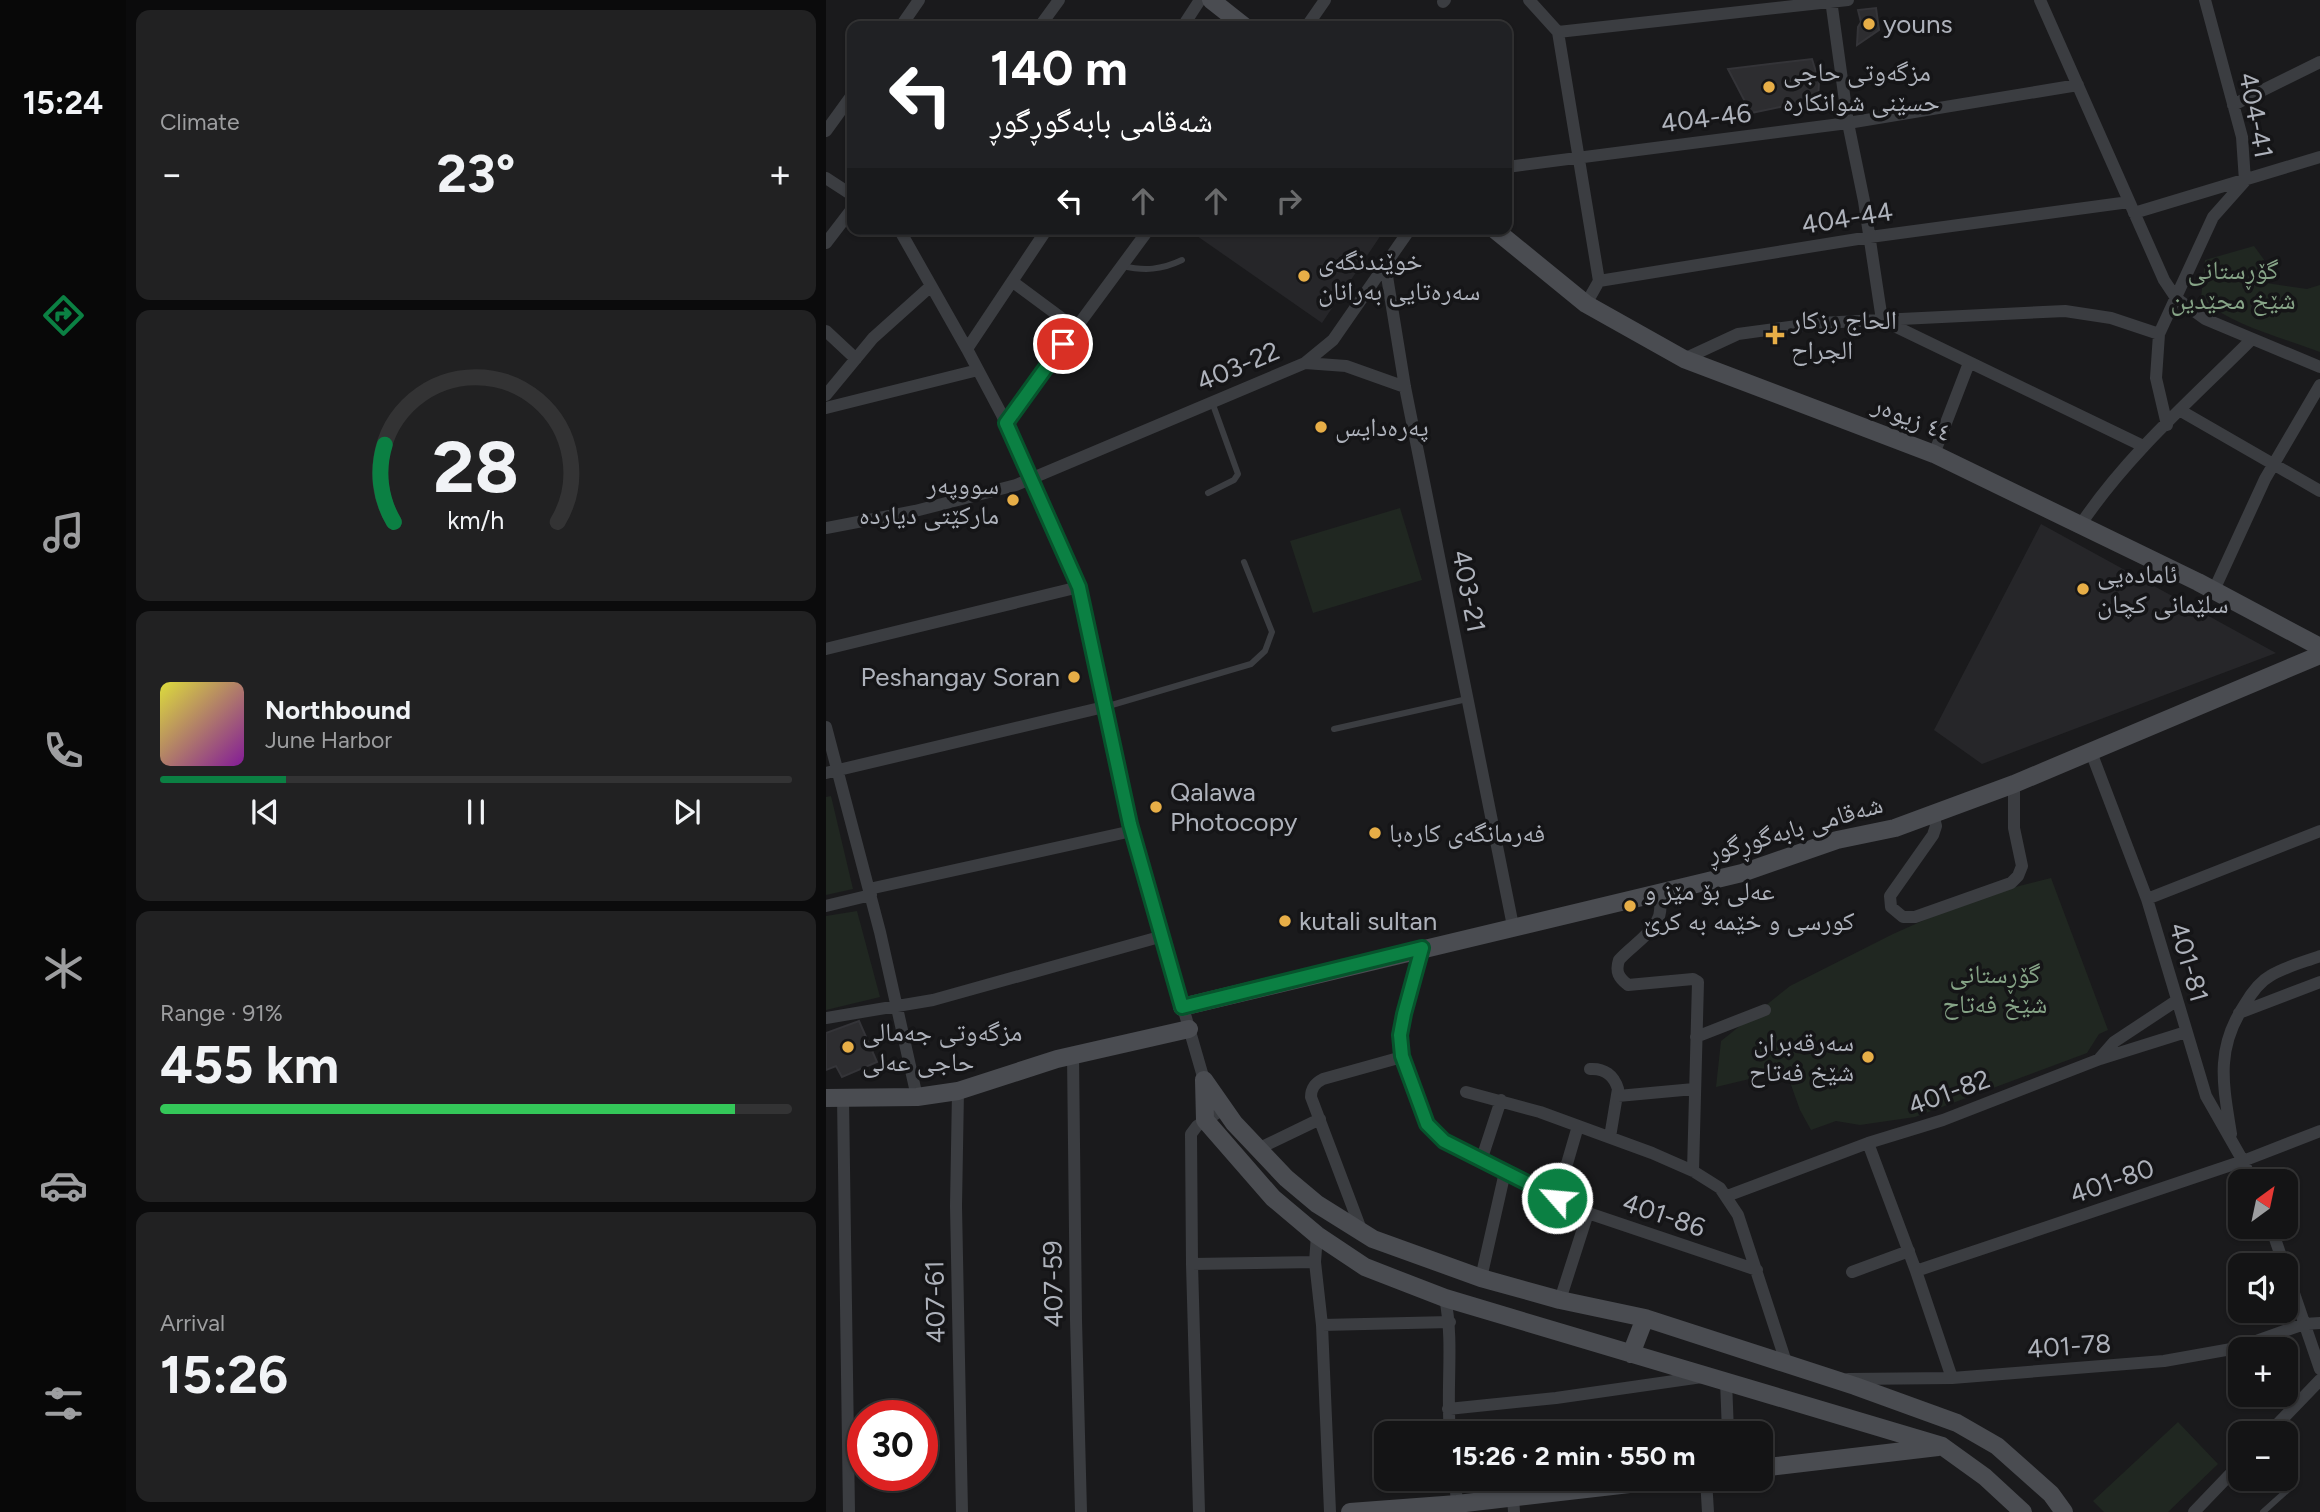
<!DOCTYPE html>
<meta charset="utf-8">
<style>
:root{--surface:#141415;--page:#212122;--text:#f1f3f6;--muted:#9d9ea0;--line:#333334;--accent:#0b8043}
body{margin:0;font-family:Figtree,"Noto Naskh Arabic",sans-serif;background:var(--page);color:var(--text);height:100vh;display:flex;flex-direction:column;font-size:26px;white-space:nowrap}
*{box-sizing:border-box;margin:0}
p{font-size:23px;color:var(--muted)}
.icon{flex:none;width:38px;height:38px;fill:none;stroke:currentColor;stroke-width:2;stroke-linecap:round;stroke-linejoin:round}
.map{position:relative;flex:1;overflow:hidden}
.panel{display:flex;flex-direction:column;gap:10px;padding:10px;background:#0b0b0c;width:700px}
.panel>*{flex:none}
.banner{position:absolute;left:21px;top:21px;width:665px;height:214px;border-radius:14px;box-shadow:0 2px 5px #0004,0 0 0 2px var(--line);background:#202124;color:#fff;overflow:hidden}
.needle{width:46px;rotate:33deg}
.fabs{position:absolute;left:1402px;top:1169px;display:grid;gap:14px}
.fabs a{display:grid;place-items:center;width:70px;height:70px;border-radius:14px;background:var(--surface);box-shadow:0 2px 5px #0004,0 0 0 2px var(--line);font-size:35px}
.speed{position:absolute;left:21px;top:1400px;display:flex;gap:14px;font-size:35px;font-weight:700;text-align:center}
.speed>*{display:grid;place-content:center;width:91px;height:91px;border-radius:50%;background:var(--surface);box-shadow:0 2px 5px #0004,0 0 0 2px var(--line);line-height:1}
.speed .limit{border:10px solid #d22;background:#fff;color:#111}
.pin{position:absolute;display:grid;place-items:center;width:60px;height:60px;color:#fff;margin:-30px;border:4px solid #fff;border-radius:50%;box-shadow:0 2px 7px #0007}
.me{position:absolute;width:77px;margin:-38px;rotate:297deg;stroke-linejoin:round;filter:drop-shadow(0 0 5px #0008)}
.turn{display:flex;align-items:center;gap:24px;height:147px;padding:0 28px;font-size:32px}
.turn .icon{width:91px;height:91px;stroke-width:2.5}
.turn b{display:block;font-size:49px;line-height:60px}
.lanes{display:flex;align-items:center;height:66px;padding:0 28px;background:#0003;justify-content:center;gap:35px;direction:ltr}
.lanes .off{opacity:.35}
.big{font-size:52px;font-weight:700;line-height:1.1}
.panel .card{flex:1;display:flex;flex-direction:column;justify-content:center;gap:10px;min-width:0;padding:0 24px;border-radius:14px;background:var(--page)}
.panel .dial{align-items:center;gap:0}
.dial svg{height:182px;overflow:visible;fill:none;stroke:var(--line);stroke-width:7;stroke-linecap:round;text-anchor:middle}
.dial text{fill:var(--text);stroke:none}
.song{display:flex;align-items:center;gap:21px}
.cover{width:84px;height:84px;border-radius:10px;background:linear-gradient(135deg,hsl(60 70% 55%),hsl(290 70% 35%))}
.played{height:7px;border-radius:4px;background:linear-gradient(90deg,var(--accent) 20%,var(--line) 20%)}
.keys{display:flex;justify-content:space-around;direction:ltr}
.heat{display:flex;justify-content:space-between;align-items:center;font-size:38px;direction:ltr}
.charge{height:10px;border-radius:5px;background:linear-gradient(90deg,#34c759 91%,var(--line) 0)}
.trip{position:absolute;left:548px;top:1421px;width:399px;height:70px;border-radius:14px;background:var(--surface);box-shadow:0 2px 5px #0004,0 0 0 2px var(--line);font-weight:700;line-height:70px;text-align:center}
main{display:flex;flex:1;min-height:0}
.tab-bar{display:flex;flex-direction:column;width:126px;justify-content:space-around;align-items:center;background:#080808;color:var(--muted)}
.tab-bar .icon{width:49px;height:49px}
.tab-bar .selected{color:var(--accent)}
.tab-bar b{font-size:32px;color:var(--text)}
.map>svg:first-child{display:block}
</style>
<main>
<nav class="tab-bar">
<b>15:24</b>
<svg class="icon selected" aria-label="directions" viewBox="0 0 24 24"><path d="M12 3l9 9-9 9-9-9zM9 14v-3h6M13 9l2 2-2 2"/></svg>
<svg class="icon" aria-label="music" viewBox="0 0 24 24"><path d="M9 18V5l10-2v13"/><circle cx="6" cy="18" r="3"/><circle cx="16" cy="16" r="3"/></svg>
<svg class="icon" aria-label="phone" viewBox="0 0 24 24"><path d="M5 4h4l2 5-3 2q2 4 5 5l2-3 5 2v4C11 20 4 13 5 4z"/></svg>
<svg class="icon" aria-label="climate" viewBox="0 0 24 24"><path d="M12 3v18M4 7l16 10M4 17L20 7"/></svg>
<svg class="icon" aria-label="car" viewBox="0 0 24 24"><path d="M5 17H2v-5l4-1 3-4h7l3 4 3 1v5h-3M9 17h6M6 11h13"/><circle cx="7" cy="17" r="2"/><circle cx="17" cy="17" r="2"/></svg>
<svg class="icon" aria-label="filters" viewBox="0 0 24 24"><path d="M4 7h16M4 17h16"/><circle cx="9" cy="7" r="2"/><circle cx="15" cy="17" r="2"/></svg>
</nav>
<section class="panel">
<div class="card"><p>Climate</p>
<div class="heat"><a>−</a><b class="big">23°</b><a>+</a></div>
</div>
<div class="card dial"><svg viewBox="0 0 100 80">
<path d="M14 69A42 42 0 1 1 86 69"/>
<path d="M14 69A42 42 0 0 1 10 35" stroke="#0b8043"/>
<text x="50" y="56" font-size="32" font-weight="700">28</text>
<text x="50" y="72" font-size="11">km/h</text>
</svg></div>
<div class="card">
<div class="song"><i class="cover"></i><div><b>Northbound</b><p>June Harbor</p></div></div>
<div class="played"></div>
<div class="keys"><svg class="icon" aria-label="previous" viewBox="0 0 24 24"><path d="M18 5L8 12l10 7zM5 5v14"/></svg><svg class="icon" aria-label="pause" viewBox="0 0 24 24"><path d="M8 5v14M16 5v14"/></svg><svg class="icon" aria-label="next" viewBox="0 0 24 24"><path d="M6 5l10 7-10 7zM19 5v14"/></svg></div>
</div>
<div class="card"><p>Range · 91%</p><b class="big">455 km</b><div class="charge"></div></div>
<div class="card"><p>Arrival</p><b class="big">15:26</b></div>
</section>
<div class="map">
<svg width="1494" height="1512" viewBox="0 0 1494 1512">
<rect width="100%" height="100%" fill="#1a1a1c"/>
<path fill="#262629" d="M361,229h198l-63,94z
M1215,524l235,129 -294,111 -48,-34z"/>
<path fill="#202721" d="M1428,246l11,15 1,22 41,6 13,-4v67c-40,-15 -86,-26 -119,-53l4,-39z
M574,508l22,72 -109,33 -23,-72z
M5,796l22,93 -27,6v-98z
M1225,878l57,152 -9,4 -12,19 -172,64 -55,8 -24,-4 -25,9 -11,-20 -10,-28 -28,-6 -46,11 5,-46 69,-55 103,-52 83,-37z
M31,911l23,86 -54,13v-94z
M1352,1422l40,42 -50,48h-64l-11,-11z"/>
<path fill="#2d2d30" stroke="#343438" stroke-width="2" d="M1050,8l3,22 -22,15 1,-18 3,-5 -3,-12z
M986,59l7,23 -1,17 -67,14 -23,-44z
M33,1021l18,41 -35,15 -6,-11 -10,4v-37z"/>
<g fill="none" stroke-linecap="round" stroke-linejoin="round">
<path stroke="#3b3d41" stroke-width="6" d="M296,266c23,5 39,4 60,-6
M382,493l26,-13 4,-6 -26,-72
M279,707l146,-43 14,-13 7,-19 -28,-70
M508,729l133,-30
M1437,1512l29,-26"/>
<path stroke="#3b3d41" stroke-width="12" d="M703,0l29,32
M1005,0l17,123 16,78 18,119 261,126
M1214,0l124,280 12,18 29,21 115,48
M617,2l2,-2
M75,26l18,-26
M214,26l19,-26
M357,26l17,-26
M481,26l18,-26
M732,32l290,-32
M732,32l41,249
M1407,105l87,-43
M0,131l26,-36
M681,167l341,-44 230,-38
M0,178l26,17
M1308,213l186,-56
M73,229l68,120 35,66 77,172 51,237 74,256
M0,243l26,-34
M559,264l20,123 108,539
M187,282l62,46
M760,304l13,-23 271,-44 259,-35
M0,331l30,28
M141,349l80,-120
M858,359l54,-25 81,-11 246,-12 46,7 48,16
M479,363l41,3 59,21
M0,395l47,-57 58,-52
M0,408l152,-38
M1355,411l139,80
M180,423l143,-194
M1341,425l-11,-47 3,-44 54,-117 32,-36 -3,-44 -37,-137
M1108,454l35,-91
M1255,524c47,-70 112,-126 171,-185
M0,528l89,-17 101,-26 289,-122 28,-23 77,-111
M1388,590l51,-111 55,-94
M0,649l253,-62
M0,727l54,205 37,165
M1265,752l56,147 59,197 37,65 9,20
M0,773l278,-66
M1107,814l3,12 -3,9 -43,61 1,11 12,10h12l96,-34 7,-7 4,-10 -8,-38v-44
M43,889l263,-58
M830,892c17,31 -19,48 -37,68 -4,12 0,18 9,25l65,-6 5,3 -5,189
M1321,899l173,-68
M0,906l45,-11
M596,948c-10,35 -25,72 -20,109l21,60 9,13 13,11 143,72 169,57
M1413,1013l81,-31
M0,1018l107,-18 230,-64
M870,1037l69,-27
M247,1055l3,265 5,192
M1274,1058l14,-16 62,-41
M764,1069c14,-1 24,6 28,20l-8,48
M132,1091l-2,115 6,306
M640,1092l74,20 112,41 41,18 27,17 18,27 49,150
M792,1096l76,-7
M17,1098l6,414
M1405,1134c-8,-50 -16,-85 14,-130 6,-10 14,-22 25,-28 14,-9 34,-14 50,-20
M1042,1143l48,128 36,107
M432,1149l62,-30
M655,1161l20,-61
M901,1196l141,-53 75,-23 157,-61 86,-27
M731,1198l21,-72
M1445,1227l13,38
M536,1232l-51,-135c0,-9 4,-14 12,-18l79,-22
M491,1235l-2,27 7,63 8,187
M366,1264l123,-2
M1460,1270l34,99
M1090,1271l327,-110 77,-30
M1026,1272l57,-21
M655,1278l24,-106
M619,1298c9,44 1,90 5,135
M734,1300l28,-87
M496,1325l128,-3
M1022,1379l104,-1 212,-17 73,-13 67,-24 16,-1
M900,1380l2,53
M622,1409l108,-11 146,-21
M1443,1433l51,-53
M629,1479l2,25
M880,1479l2,33
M687,1497l1,15
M373,1512l-7,-248 -1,-130 6,-8 26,-17
M1368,1512l46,-48"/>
<path stroke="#4a4c51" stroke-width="18" d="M385,0l33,26
M668,229l92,75 98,55 250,95 264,128 122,65
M356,1007l560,-134 95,-33 58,-12 119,-44 306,-129
M378,1080l30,43 52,55 31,26 56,35 108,39 79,22 85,18 210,68 102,37 40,23 54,48 13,18
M378,1080l1,40 68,78 44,37 48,32 80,31 497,148 43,31 38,35
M0,1098l91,-1 41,-6 99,-32 132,-30
M805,1354l14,-36
M934,1468l178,-21
M524,1512l107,-8 216,-25"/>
</g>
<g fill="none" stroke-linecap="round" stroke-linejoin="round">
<defs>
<path id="route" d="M237,344l-57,79 73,164 51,237 52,183 240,-59 -18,66 -4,21 2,21 25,68 17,17 113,57"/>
</defs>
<use href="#route" stroke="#07532c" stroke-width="18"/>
<use href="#route" stroke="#0b8043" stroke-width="12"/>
</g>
<g fill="#e7ae47" stroke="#151517" stroke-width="2.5">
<circle cx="1043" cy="24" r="7"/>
<circle cx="943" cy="87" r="7"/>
<circle cx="478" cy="276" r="7"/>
<path d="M945.5 324.5h7v7h7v7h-7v7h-7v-7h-7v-7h7z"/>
<circle cx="495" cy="427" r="7"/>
<circle cx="187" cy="500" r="7"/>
<circle cx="1257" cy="589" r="7"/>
<circle cx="248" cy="677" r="7"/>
<circle cx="330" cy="807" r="7"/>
<circle cx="549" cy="833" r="7"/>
<circle cx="804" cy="906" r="7"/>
<circle cx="459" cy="921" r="7"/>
<circle cx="22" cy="1047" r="7"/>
<circle cx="1042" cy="1057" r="7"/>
</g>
<g text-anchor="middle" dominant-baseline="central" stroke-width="7" stroke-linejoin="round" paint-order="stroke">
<g font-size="26" fill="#aeb2bb" stroke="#151517" text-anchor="start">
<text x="1057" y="24">youns</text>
<text x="957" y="72">مزگەوتی حاجی<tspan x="957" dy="30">حسێنی شوانکارە</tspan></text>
<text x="492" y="261">خوێندنگەی<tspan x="492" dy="30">سەرەتایی بەرانان</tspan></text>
<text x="965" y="320">الحاج رزكار<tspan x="965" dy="30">الجراح</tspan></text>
<text x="509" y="427">پەرەدایس</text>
<text x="173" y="485" text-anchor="end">سووپەر<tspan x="173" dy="30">مارکێتی دیاردە</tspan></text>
<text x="1271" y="574">ئامادەیی<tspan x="1271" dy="30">سلێمانی کچان</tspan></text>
<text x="234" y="677" text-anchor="end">Peshangay Soran</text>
<text x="344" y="792">Qalawa<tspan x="344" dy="30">Photocopy</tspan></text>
<text x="563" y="833">فەرمانگەی کارەبا</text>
<text x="818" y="891">عەلی بۆ مێز و<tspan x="818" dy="30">کورسی و خێمە بە کرێ</tspan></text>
<text x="473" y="921">kutali sultan</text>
<text x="36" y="1032">مزگەوتی جەمالی<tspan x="36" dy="30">حاجی عەلی</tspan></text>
<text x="1028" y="1042" text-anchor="end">سەرقەبران<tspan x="1028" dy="30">شێخ فەتاح</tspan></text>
</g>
<g font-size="26" fill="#aeb2bb" stroke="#151517">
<text transform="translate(1430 115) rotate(79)">404-41</text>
<text transform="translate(880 118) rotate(-7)">404-46</text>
<text transform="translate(1021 218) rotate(-9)">404-44</text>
<text transform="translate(412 366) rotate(-23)">403-22</text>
<text transform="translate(1086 418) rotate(22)">٤٤ زیوەر</text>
<text transform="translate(643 591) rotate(79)">403-21</text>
<text transform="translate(969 828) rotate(-16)">شەقامی بابەگوڕگوڕ</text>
<text transform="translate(1363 962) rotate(74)">401-81</text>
<text transform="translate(1123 1092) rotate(-20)">401-82</text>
<text transform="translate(1286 1181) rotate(-19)">401-80</text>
<text transform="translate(838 1215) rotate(19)">401-86</text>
<text transform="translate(227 1284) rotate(-91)">407-59</text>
<text transform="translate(109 1302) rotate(-91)">407-61</text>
<text transform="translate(1243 1346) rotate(-4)">401-78</text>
</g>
<g font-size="26" fill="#86a487" stroke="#151517">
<text x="1407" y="270">گۆڕستانی<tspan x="1407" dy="30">شێخ محێدین</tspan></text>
<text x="1169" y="974">گۆڕستانی<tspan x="1169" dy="30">شێخ فەتاح</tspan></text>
</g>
</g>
</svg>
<div class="fabs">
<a><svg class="needle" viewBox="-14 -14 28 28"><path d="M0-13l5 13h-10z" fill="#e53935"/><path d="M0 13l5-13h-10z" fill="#9d9ea0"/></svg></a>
<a><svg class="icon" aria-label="sound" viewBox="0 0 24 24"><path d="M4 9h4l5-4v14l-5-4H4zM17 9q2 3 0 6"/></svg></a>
<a>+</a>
<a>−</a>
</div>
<div class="speed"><div class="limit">30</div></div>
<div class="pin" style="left:237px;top:344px;background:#d93025"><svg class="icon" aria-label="arrive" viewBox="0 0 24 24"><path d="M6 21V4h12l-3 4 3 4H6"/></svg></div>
<svg class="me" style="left:731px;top:1198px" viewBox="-20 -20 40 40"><circle r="17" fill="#0b8043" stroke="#fff" stroke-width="3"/><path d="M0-11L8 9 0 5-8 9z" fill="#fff"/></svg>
<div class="trip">15:26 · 2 min · 550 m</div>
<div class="banner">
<div class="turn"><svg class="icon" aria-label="left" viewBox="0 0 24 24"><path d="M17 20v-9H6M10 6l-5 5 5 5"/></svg><div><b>140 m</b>شەقامی بابەگوڕگوڕ</div></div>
<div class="lanes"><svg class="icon" aria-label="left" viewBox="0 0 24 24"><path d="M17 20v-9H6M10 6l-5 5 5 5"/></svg><svg class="icon off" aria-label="ahead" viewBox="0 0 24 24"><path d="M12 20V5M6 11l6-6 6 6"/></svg><svg class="icon off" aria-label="ahead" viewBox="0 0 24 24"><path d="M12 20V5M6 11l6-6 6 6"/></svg><svg class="icon off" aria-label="right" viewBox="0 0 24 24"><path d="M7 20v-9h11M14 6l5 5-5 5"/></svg></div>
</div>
</div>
</main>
